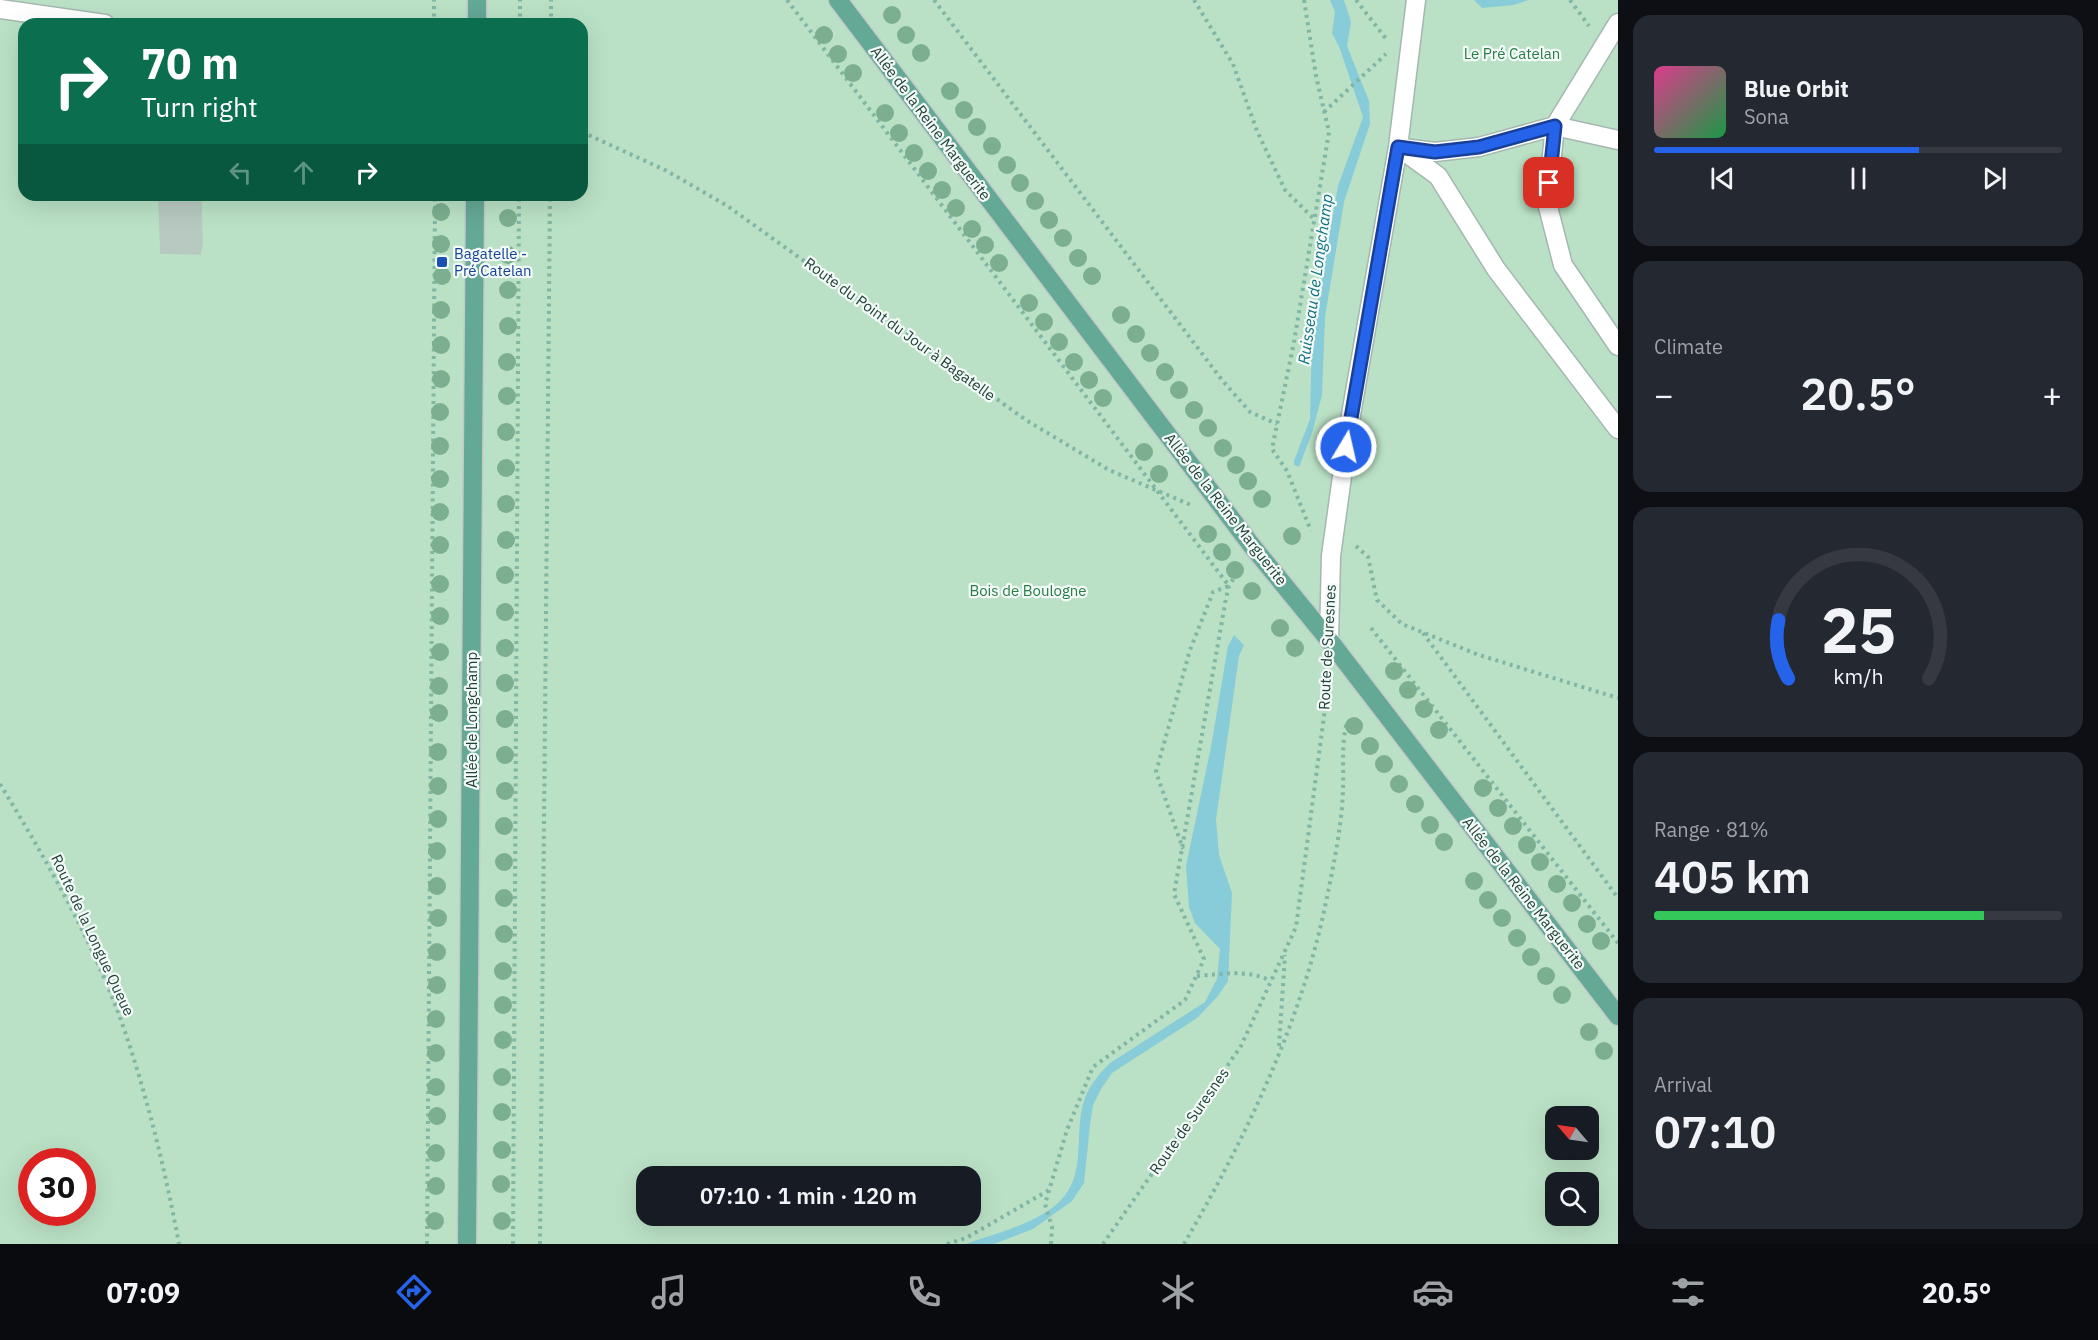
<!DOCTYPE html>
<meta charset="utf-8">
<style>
:root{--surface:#171b24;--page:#242831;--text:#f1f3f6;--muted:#9ea1a6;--line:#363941;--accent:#2563eb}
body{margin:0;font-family:"IBM Plex Sans",sans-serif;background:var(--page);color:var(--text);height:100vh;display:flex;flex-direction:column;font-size:22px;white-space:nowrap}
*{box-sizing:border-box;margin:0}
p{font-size:20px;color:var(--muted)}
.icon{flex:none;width:33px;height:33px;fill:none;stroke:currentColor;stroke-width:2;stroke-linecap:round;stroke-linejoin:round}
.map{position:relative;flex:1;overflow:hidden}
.drawer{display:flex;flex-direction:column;gap:15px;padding:15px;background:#0d0f14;width:480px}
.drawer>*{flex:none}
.banner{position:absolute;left:18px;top:18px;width:570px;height:183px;border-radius:18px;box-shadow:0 6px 24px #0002;background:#0b6e4f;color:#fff;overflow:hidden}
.needle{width:39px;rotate:299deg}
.fabs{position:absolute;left:1545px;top:1106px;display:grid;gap:12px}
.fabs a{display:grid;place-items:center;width:54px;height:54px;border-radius:12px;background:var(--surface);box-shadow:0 6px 24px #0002;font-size:30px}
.speed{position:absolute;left:18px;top:1148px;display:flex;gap:12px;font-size:30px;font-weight:700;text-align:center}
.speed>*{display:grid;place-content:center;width:78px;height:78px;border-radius:50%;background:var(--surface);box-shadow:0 6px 24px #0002;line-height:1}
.speed .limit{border:9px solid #d22;background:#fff;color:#111}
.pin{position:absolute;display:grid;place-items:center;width:51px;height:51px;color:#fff;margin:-26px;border-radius:12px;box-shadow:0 3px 9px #0006}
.me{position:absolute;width:66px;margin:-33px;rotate:9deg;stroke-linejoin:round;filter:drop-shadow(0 0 4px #0008)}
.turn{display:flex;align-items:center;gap:21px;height:126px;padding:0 24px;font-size:27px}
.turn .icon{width:78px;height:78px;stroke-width:2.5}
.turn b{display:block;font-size:42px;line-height:51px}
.lanes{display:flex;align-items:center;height:57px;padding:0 24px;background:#0003;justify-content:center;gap:30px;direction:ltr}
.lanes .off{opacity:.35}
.big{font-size:45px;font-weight:600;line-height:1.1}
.drawer .widget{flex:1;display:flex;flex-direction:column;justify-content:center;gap:9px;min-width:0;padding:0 21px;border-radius:18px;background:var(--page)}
.drawer .dial{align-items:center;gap:0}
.dial svg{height:156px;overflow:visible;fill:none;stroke:var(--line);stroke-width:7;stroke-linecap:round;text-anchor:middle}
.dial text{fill:var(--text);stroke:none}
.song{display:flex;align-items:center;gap:18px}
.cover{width:72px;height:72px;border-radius:9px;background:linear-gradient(135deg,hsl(330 70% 55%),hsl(140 70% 35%))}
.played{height:6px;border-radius:3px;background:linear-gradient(90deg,var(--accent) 65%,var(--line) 65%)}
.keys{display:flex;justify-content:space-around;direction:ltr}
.heat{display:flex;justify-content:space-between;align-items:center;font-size:33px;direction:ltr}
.charge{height:9px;border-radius:4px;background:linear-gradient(90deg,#34c759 81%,var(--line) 0)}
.trip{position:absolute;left:636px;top:1166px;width:345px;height:60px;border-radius:18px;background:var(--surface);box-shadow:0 6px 24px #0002;font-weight:600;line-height:60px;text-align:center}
.tab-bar{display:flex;height:96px;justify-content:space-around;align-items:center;background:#090b0e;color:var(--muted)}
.tab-bar .icon{width:42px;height:42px}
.tab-bar .current{color:var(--accent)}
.tab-bar b{font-size:27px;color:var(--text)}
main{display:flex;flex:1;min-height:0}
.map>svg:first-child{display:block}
</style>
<main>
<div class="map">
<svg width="1618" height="1244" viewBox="0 0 1618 1244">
<rect width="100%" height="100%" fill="#e3eee9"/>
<path fill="#bae1c5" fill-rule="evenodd" d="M0,0h1618v1244h-1618zM24,24h558v171h-558zM1556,1116h32v33h-32zM32,1161h50v51h-50zM646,1176h324v39h-324zM1556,1182h32v33h-32z"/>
<path fill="#87ccd8" d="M1330,0h14l7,22 -4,24 22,55 1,23 -26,78 -19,115 -3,78 -10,38 -13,34 -5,-2v-4l16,-42 2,-85 26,-148 25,-69 -23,-68 -8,-16 3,-21z
M1474,0h54l-14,5 -32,3z
M1234,635l10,10 -5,11 -23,164 3,35 13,38 -4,88 -10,15 -21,22 -85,55 -11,16 -8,16 -3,20 -6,58 -12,18 -39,28 -39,15h-28c30,-11 70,-20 93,-42 29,-28 14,-66 25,-101 4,-14 15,-27 26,-38l95,-61 12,-23 3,-30 -25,-26 -6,-16 -3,-41 25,-119 17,-101z"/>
<path fill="#b8c9c2" stroke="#b5c9c0" stroke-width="1.5" d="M159,202h42l1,42 -2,10 -39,-1z"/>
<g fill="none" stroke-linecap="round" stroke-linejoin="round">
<defs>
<path id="minor" d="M0,9l105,15
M1618,23l-63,103 -8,77 16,62 55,81
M1398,147l40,29 58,93 122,160
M1403,148l32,4 44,-5 76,-21 63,14
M1329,640l2,-84 18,-130 49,-279 18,-147"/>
<path id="major" d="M838,0l414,546 77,94 289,376
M477,24v-24
M467,1244l8,-1049"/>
</defs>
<use href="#minor" stroke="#a5b7b1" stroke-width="21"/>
<use href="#major" stroke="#c1cac8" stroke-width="21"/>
<path stroke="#81b5a4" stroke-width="4" stroke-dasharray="3 4.5" stroke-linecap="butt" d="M787,0l442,586 -16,6 -23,58 -34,122 27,77
M934,0l288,380 28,32 27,12
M1194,0l39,64 24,67 28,59 29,29
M1304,0l12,76 13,56 -35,210 -22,107 15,22 24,60
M1356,0l31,40
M1570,0l19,26
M434,24v-24
M520,24v-24
M551,24v-24
M1324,112l62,-58
M582,132l83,38 61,35 300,215 83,50 82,35
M1356,546l12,11 9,43 25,24 77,31 139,43
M1371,628l247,315
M1423,633l195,265
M0,784c46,75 92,156 122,239 25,72 43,146 57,221
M1197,976c26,-2 50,-7 74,5
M1279,1046l6,-91
M427,1244l8,-1049
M513,1244l6,-1049
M540,1244l10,-1049
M947,1244l19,-6 83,-48
M1051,1244l1,-17 -7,-23 22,-74 26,-63 92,-67 19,-41 -30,-65 52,-296 3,-12 11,-18
M1103,1244l138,-198 55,-119 29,-218 2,-34
M1184,1244c62,-107 119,-225 143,-347 7,-34 15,-72 16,-108 1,-22 -2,-45 4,-67"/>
<use href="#minor" stroke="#fff" stroke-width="18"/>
<use href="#major" stroke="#64a896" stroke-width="18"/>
</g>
<g fill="#7caf90">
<circle cx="892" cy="15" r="9"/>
<circle cx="824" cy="35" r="9"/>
<circle cx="906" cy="35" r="9"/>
<circle cx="921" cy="53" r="9"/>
<circle cx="838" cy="54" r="9"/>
<circle cx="853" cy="73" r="9"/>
<circle cx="950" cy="91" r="9"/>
<circle cx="964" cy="110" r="9"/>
<circle cx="885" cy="113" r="9"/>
<circle cx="977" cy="127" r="9"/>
<circle cx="899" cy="133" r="9"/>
<circle cx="992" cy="146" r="9"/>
<circle cx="914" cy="153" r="9"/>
<circle cx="1007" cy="165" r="9"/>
<circle cx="928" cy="171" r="9"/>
<circle cx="1020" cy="183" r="9"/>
<circle cx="942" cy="190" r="9"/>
<circle cx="1035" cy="201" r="9"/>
<circle cx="956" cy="208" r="9"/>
<circle cx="441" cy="212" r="9"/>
<circle cx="508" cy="218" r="9"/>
<circle cx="1049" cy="220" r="9"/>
<circle cx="972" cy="229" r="9"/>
<circle cx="1063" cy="238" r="9"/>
<circle cx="441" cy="244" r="9"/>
<circle cx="985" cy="245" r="9"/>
<circle cx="508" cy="255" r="9"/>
<circle cx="1078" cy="258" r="9"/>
<circle cx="999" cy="263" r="9"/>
<circle cx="442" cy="276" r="9"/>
<circle cx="1092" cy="276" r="9"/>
<circle cx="508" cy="290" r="9"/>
<circle cx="1029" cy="303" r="9"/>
<circle cx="441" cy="310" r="9"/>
<circle cx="1121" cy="315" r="9"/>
<circle cx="1044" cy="322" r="9"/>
<circle cx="508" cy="326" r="9"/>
<circle cx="1136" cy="334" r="9"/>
<circle cx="1059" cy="342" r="9"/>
<circle cx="441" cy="345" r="9"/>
<circle cx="1150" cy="353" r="9"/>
<circle cx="507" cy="362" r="9"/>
<circle cx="1074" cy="362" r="9"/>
<circle cx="1165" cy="372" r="9"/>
<circle cx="441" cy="379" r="9"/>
<circle cx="1089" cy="380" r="9"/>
<circle cx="1179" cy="390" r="9"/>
<circle cx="507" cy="396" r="9"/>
<circle cx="1103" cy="398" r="9"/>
<circle cx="1194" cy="410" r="9"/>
<circle cx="440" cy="412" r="9"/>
<circle cx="1208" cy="428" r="9"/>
<circle cx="506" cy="432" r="9"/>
<circle cx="440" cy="446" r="9"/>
<circle cx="1223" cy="448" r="9"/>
<circle cx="1144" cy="452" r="9"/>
<circle cx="1236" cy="465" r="9"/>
<circle cx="506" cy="468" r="9"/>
<circle cx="1159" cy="474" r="9"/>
<circle cx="440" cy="479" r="9"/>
<circle cx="1248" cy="481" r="9"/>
<circle cx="1262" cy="499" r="9"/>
<circle cx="506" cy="504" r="9"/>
<circle cx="440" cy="512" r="9"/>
<circle cx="1208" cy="534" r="9"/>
<circle cx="1292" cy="536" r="9"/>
<circle cx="506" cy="540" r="9"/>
<circle cx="440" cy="545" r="9"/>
<circle cx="1222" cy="552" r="9"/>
<circle cx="1235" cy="570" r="9"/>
<circle cx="505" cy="575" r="9"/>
<circle cx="440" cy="584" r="9"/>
<circle cx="1252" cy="591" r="9"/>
<circle cx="505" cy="612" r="9"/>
<circle cx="440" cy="616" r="9"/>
<circle cx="1280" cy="628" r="9"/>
<circle cx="505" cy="648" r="9"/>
<circle cx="1295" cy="648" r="9"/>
<circle cx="440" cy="652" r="9"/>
<circle cx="1394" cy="671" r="9"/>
<circle cx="505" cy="683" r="9"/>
<circle cx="439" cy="686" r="9"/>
<circle cx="1408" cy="690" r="9"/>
<circle cx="1424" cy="709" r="9"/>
<circle cx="439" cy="713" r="9"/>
<circle cx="505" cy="719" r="9"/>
<circle cx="1354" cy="726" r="9"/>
<circle cx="1439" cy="730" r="9"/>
<circle cx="1370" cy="746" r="9"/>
<circle cx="438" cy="752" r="9"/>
<circle cx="505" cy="755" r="9"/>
<circle cx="1384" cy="764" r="9"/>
<circle cx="1399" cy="784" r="9"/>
<circle cx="438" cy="786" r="9"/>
<circle cx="1483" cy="788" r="9"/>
<circle cx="505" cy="791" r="9"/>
<circle cx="1415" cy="804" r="9"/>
<circle cx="1498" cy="808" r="9"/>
<circle cx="438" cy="819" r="9"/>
<circle cx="1430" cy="825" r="9"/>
<circle cx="504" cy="826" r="9"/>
<circle cx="1513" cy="826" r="9"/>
<circle cx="1444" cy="842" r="9"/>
<circle cx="1527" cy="845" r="9"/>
<circle cx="437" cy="851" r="9"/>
<circle cx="504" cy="862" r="9"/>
<circle cx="1540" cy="862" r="9"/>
<circle cx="1474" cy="881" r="9"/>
<circle cx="1557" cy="884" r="9"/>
<circle cx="437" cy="886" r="9"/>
<circle cx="504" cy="898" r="9"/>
<circle cx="1488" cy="900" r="9"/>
<circle cx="1572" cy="903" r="9"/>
<circle cx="438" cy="918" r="9"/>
<circle cx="1502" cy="918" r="9"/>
<circle cx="1587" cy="924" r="9"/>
<circle cx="504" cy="934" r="9"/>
<circle cx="1517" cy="938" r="9"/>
<circle cx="1601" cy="941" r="9"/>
<circle cx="437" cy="952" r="9"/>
<circle cx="1531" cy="957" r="9"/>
<circle cx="503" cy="971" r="9"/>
<circle cx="1546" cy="976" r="9"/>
<circle cx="437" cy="985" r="9"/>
<circle cx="1562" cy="995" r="9"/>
<circle cx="503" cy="1005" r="9"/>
<circle cx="436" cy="1019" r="9"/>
<circle cx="1589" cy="1032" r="9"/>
<circle cx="503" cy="1040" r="9"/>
<circle cx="1604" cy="1051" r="9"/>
<circle cx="436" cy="1053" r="9"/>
<circle cx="502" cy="1077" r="9"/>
<circle cx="436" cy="1087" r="9"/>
<circle cx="502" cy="1112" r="9"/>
<circle cx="437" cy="1116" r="9"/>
<circle cx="502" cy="1150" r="9"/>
<circle cx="436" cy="1153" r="9"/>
<circle cx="501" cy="1184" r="9"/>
<circle cx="436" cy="1186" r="9"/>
<circle cx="435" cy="1221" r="9"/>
<circle cx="502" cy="1221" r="9"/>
</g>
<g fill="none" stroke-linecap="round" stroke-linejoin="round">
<defs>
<path id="route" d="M1346,447l52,-300 37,5 44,-5 76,-21 -6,57"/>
</defs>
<use href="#route" stroke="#184099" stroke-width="15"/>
<use href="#route" stroke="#2563eb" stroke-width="10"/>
</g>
<rect fill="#1a4fb4" stroke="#f4faf7" stroke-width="2" x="436" y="256" width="12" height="12" rx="3"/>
<g text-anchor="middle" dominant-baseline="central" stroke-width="4.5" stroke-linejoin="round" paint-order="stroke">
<g font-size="15" fill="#277c48" stroke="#f4faf7">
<text x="1512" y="53">Le Pré Catelan</text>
<text x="1028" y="590">Bois de Boulogne</text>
</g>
<g font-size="15" fill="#214239" stroke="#f4faf7">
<text transform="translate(931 123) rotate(53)">Allée de la Reine Marguerite</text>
<text transform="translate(900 329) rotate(36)">Route du Point du Jour à Bagatelle</text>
<text transform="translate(1226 509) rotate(52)">Allée de la Reine Marguerite</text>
<text transform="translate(1327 647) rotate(-87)">Route de Suresnes</text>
<text transform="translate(471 720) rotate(-90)">Allée de Longchamp</text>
<text transform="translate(1524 893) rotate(52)">Allée de la Reine Marguerite</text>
<text transform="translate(93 935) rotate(65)">Route de la Longue Queue</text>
<text transform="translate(1189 1121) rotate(-55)">Route de Suresnes</text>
</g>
<g font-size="15" fill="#164399" stroke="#f4faf7" text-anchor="start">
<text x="454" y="253">Bagatelle -<tspan x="454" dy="17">Pré Catelan</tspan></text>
</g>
<g font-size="16" font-style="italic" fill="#157284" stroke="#f4faf7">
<text transform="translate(1315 279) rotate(-82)">Ruisseau de Longchamp</text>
</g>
</g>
</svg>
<div class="fabs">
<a><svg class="needle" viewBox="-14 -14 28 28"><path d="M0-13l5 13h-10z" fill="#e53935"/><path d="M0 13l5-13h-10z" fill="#9ea1a6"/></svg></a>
<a><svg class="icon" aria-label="search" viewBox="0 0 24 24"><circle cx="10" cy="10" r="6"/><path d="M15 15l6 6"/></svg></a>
</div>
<div class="speed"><div class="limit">30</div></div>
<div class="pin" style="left:1549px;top:183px;background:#d93025"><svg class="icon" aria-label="arrive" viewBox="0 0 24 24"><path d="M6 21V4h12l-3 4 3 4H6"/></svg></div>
<svg class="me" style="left:1346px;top:447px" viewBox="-20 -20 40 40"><circle r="17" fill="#2563eb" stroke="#fff" stroke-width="3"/><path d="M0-11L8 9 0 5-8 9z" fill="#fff"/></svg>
<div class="trip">07:10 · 1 min · 120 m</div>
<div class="banner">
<div class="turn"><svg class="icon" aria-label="right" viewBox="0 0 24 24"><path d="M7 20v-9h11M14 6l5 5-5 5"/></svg><div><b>70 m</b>Turn right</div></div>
<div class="lanes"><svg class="icon off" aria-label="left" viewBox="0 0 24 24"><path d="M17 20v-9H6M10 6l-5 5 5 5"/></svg><svg class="icon off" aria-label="ahead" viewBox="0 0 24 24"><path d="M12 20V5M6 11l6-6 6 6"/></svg><svg class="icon" aria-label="right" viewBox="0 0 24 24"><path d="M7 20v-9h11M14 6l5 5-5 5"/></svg></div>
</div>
</div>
<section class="drawer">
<div class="widget">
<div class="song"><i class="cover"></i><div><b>Blue Orbit</b><p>Sona</p></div></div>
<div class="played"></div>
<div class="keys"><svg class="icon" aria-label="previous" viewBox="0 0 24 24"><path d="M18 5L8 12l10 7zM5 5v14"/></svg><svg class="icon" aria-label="pause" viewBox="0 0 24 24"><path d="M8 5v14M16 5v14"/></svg><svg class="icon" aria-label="next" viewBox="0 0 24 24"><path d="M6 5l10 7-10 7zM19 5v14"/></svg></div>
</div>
<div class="widget"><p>Climate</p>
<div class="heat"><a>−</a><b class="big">20.5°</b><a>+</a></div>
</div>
<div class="widget dial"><svg viewBox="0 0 100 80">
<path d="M14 69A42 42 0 1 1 86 69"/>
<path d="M14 69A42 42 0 0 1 9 39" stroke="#2563eb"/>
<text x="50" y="56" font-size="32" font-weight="700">25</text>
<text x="50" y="72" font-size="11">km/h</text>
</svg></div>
<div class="widget"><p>Range · 81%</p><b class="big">405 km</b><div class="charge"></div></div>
<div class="widget"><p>Arrival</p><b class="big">07:10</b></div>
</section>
</main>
<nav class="tab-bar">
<b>07:09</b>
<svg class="icon current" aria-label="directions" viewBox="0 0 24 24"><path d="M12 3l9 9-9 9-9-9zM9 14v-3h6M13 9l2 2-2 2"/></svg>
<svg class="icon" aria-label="music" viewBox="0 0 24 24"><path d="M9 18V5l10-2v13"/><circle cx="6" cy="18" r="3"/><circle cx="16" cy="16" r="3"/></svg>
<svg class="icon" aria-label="phone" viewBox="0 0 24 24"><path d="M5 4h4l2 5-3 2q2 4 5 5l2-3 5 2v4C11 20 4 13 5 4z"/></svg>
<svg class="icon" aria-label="climate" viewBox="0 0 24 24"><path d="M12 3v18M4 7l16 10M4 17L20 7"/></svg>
<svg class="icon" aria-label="car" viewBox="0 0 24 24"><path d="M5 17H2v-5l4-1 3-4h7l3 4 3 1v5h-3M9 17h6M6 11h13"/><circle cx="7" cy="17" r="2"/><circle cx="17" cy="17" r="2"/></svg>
<svg class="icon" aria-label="filters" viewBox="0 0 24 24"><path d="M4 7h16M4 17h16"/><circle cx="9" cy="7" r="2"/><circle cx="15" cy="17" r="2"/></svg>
<b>20.5°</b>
</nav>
